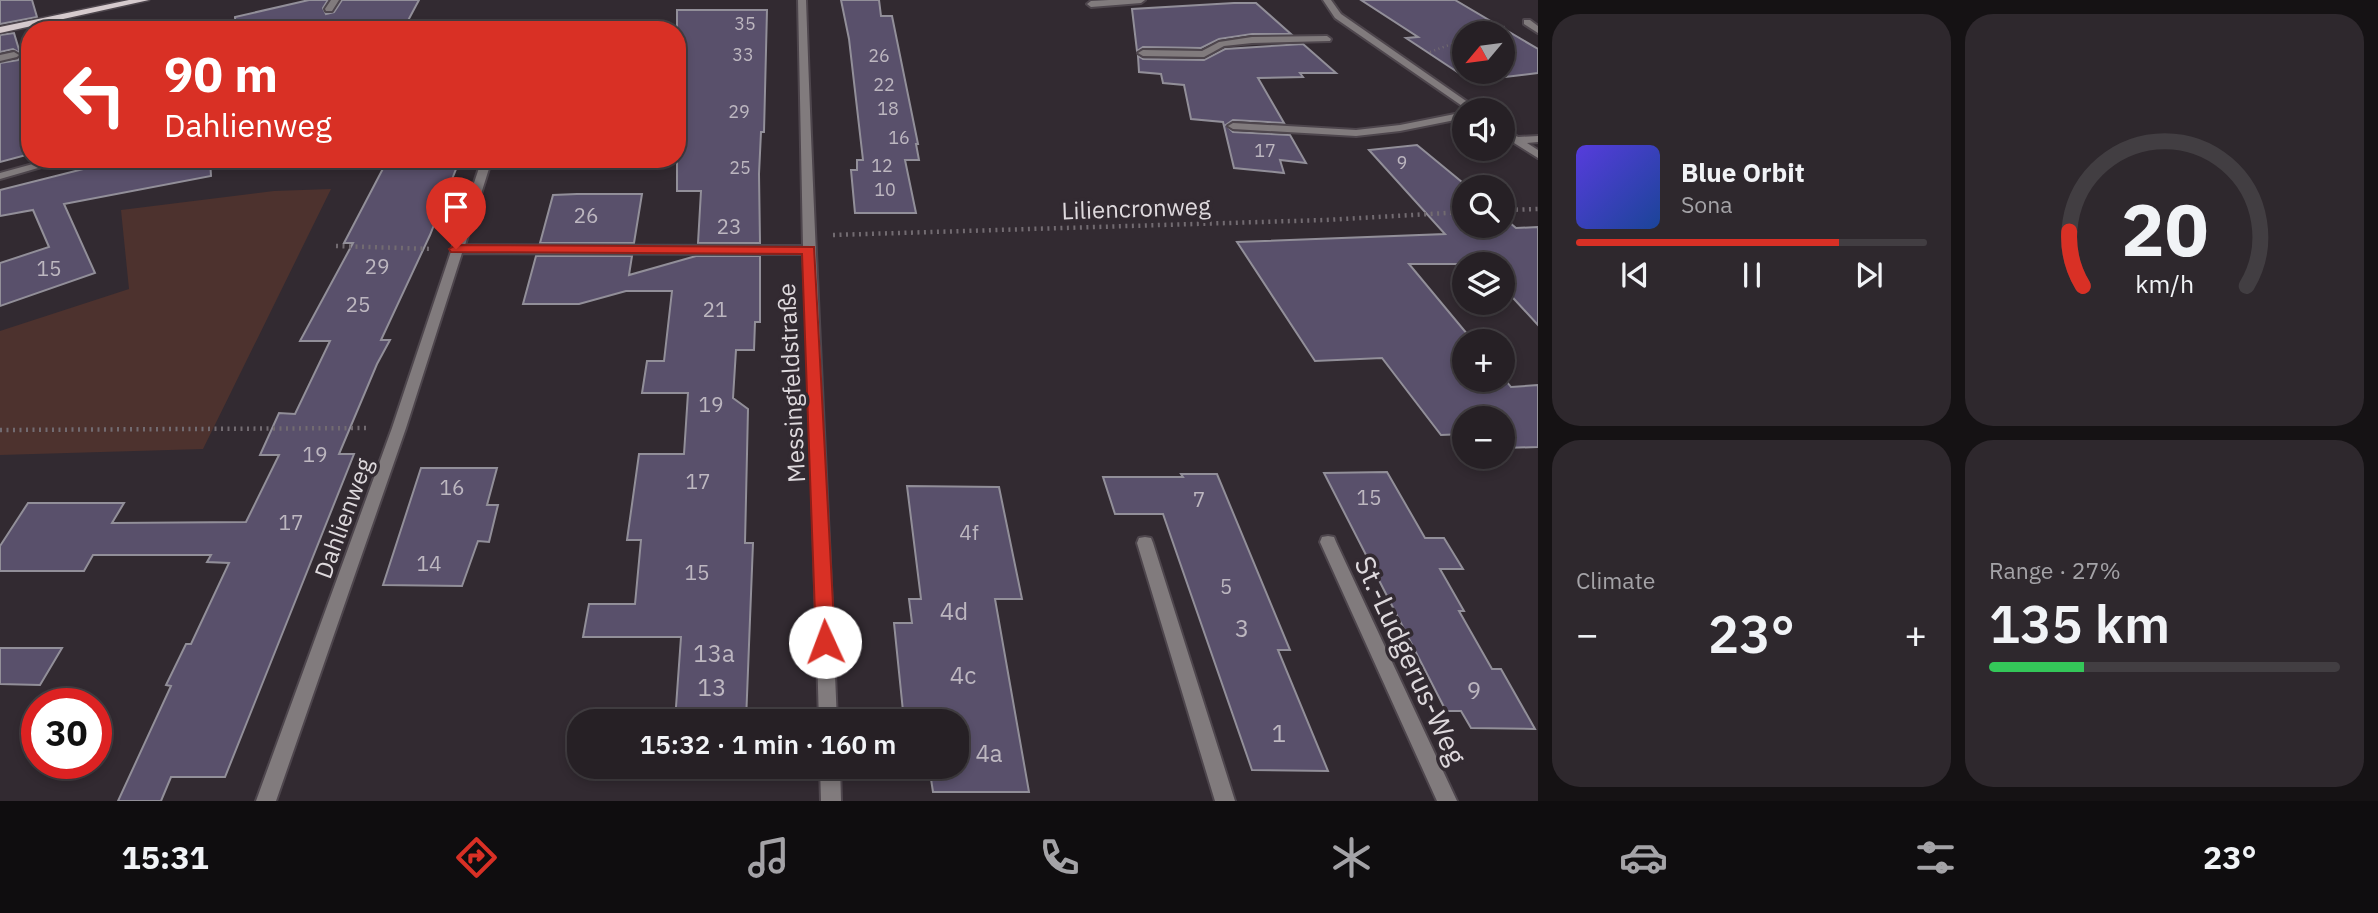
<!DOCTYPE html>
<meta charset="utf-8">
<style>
:root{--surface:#262025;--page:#2e282d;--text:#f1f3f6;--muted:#a4a3a7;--line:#423e42;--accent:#d93025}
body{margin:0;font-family:"IBM Plex Sans",sans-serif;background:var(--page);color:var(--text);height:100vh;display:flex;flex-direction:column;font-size:26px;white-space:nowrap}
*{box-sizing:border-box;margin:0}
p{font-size:23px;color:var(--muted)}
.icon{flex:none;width:38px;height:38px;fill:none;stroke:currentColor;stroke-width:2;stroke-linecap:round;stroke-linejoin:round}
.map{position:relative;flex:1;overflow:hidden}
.drawer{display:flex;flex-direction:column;gap:14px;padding:14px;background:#151214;width:840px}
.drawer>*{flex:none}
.banner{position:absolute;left:21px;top:21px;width:665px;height:147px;border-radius:28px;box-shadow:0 4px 10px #0003,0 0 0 2px var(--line);background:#d93025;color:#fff;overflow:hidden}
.needle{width:46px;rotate:241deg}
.controls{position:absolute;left:1452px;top:21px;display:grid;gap:14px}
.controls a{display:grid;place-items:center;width:63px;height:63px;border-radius:50%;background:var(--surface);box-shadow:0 4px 10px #0003,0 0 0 2px var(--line);font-size:35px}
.speed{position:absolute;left:21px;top:688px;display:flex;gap:14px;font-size:35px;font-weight:700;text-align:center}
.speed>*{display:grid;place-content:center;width:91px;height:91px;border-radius:50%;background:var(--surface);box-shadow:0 4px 10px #0003,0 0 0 2px var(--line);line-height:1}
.speed .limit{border:10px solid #d22;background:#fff;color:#111}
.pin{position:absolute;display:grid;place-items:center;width:60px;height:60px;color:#fff;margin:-72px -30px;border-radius:50% 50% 50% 0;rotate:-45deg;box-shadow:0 0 7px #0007}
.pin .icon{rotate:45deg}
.me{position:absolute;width:77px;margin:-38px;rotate:358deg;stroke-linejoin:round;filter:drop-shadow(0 0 5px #0008)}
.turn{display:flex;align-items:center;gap:24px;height:147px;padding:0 28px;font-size:32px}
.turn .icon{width:91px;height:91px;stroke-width:2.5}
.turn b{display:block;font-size:49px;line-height:60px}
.big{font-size:52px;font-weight:600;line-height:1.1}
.drawer .widget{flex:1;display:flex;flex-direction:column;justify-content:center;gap:10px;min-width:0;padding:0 24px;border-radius:28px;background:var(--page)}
.drawer .dial{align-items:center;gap:0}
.dial svg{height:182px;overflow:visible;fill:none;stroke:var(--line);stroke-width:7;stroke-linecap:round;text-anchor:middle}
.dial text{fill:var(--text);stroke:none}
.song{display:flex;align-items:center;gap:21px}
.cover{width:84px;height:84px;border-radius:10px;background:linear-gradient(135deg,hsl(250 70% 55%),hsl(220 70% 35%))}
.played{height:7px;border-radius:4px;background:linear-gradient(90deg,var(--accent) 75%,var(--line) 75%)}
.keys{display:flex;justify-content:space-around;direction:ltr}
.heat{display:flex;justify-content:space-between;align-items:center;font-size:38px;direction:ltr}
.charge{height:10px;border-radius:5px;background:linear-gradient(90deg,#34c759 27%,var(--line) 0)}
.drawer .tiles{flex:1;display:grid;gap:14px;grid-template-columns:repeat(2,1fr)}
.trip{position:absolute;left:567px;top:709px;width:402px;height:70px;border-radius:28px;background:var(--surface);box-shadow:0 4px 10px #0003,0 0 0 2px var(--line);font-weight:600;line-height:70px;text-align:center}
.menu{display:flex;height:112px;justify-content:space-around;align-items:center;background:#0f0d0f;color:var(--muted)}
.menu .icon{width:49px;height:49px}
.menu .selected{color:var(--accent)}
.menu b{font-size:32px;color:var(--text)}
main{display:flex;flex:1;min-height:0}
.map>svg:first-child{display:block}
</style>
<main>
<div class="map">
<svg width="1538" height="801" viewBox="0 0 1538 801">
<rect width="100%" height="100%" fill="#322a31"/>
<path fill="#4d322e" d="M331,189l-128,260 -203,6v-124l129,-42 -8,-79 153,-19z"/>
<path fill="#59506b" stroke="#928f99" stroke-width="2" fill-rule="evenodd" d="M0,0h32l5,17 -37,7z
M309,0h19l-5,8 3,6 8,-2 8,-12h77l-16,30h-167l-1,-13z
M841,0h38l2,16h11l26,128h-2l3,16h-14l11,53h-61l-4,-43h6v-10h6l-14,-121z
M1361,0h94l83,49v24l-67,8 -65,-43 12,-1zM1465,33h38v39h-38z
M1234,3h22l35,31h-39l-33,5 -18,9 -58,-1 -6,4 -5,-42z
M677,10h90l-3,122h-3l-2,42 1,69h-62l3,-52h-24z
M14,33l6,20 -7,-4 -13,3v-17z
M1303,44l33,29h-36l3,4 -45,1 26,45 -51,-3 -7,5 7,7 57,3 16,28 -26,-3 4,13 -50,-5 -11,-46 -32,-3 -7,-34 -21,-2 -2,-9 -22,-2 -1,-16 5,3 61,1 21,-11z
M21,56l9,28v70l-30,8v-99l18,-3z
M1417,145l51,42h-3v39h38v-9l13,11 22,-1v98l-35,-38v-23h-94l64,77h-8v39h38v-3l8,10 27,-2v62l-35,1v-30h-38v16l-24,1 -59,-77 -67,3 -78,-119 208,-8 -76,-84z
M123,159h87l1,17 -147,28 31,69 -95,33v-43l49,-16 -16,-37 -33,6v-26z
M388,159h72l-30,76 -49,105h9l-13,24 -38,90h15l-129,323h-54l-10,24h-43l53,-115 -5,-1 20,-41h5l38,-81 -22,-1 4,-7h-118l-9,16h-84v-25l28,-43h96l-12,20 134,-1 33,-67h-19l19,-42 16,1 35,-73h-30l53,-98h-9z
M577,194h65l-8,49h-94l13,-48z
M536,256h96l-3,19 67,-19h64v66h-5l-1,28h-18l-3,48 15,11 -3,134h8l-7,178h-71l6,-84h-98l6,-33h46l6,-64h-14l12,-86h45l4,-61h-46l5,-32h17l8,-70h-46l-47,13h-56z
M421,468h76l-10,37h11l-9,37 -11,-1 -16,45 -79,-1z
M1387,472l38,66h19l19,31h-23l24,42h-5l33,58h9l34,60 -64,-1 -10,-17h-15l-122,-238z
M1181,474h36l73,176h-12l50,121 -76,-1 -89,-256h-48l-12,-37h80z
M907,486l92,1 23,112h-27l34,193h-96l-4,-26h28v-45h-53l-10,-98h18l-3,-24h12z
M0,648h62l-22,37 -40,-1z"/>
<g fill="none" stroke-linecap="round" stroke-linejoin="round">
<defs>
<path id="service" d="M331,0h8l-7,11h-6l-1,-2z
M14,52l5,3 -2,2 -17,4v-6z"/>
<path id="minor" d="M798,0h8c8,240 21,481 31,721h-18l-11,-369 -5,-98 -341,-1 -56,175 -130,373h-20l136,-373 90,-269h10l-27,86 338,1z
M1109,0h36l-4,3 -50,4 -4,-3 4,-3z
M1323,0h8l10,14 138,96h-11l-133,-92z
M1524,20h6l8,6v7l-14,-9z
M1327,36l4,3 -1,2 -78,2 -28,3 -20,11 -61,-1 -5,-3 5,-3 59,1 17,-9 33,-5z
M1465,112v6l-65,13 -44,5 -123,-7 -5,-3 5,-3 123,7 44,-5z
M1503,128l15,9 20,-1v6l-11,1 11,7v8l-35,-22z
M51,159h18l-69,20v-6z
M1328,536l6,1 2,5 121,259h-20l-117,-259 2,-5z
M1145,537l6,1 2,5 82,258h-20l-78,-258 2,-5z
M820,766h20l1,35h-20z"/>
<path id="primary" d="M129,0h20l-149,33v-6z"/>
</defs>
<use href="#service" stroke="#4e464d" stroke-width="4"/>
<use href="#minor" stroke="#4e464d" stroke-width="4"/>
<use href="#primary" stroke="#4e464d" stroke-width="3"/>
<path stroke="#726b71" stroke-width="2.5" stroke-dasharray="1 3.5" stroke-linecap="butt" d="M1482,33l26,-7
M1430,52l35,-13"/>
<path stroke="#726b71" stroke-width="4.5" stroke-dasharray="2 4.5" stroke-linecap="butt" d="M1503,210l35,-1
M833,235l493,-15 139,-8
M336,246l97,3
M0,430l370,-2"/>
<use href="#service" fill="#817b7d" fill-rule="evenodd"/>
<use href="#minor" fill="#817b7d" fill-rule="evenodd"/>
<use href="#primary" fill="#d5cacd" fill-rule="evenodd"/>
</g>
<path fill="#d93025" stroke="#8d1f18" stroke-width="2" d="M456,245l358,2 21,395 -3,6 -7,3 -7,-3 -2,-6 -14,-388 -351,-2 -2,-3z"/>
<g text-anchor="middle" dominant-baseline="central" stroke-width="7" stroke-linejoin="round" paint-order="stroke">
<g font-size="18" fill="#bdb7c0">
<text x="745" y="23">35</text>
<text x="743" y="54">33</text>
<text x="879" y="55">26</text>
<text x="884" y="84">22</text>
<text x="888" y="108">18</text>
<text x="739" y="111">29</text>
<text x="899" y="137">16</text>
<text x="1265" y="150">17</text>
<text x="1402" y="162">9</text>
<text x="882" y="165">12</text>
<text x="740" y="167">25</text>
<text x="885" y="189">10</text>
</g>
<g font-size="21" fill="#bdb7c0">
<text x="586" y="215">26</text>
<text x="729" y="226">23</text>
<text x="377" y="266">29</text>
<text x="49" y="268">15</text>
<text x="358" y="304">25</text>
<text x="715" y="309">21</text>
<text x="711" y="404">19</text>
<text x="315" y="454">19</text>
<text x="698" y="481">17</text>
<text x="452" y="487">16</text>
<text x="1369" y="497">15</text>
<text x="1199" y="499">7</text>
<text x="291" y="522">17</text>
<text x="969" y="532">4f</text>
<text x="429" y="563">14</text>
<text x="697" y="572">15</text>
<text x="1226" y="586">5</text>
</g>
<g font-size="24" fill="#ded9dd" stroke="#322a31">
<text transform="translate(1136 208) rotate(-2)">Liliencronweg</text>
<text transform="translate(791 383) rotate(-93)">Messingfeldstraße</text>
<text transform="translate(343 518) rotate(-70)">Dahlienweg</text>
</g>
<g font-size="24" fill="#bdb7c0">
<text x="954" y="611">4d</text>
<text x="1242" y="628">3</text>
<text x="714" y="653">13a</text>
<text x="963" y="675">4c</text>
<text x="712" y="687">13</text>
<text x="1474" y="690">9</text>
<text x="1279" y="733">1</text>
<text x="989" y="753">4a</text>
</g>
<g font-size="28" fill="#ded9dd" stroke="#322a31">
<text transform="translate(1411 660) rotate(65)">St.-Ludgerus-Weg</text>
</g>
</g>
</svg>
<div class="controls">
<a><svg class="needle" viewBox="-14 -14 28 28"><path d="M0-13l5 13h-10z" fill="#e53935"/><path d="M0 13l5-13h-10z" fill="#a4a3a7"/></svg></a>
<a><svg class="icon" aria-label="sound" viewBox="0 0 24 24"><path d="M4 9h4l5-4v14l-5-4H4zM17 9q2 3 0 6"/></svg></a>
<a><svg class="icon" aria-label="search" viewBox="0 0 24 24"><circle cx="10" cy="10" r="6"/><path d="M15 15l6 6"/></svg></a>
<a><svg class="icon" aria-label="layers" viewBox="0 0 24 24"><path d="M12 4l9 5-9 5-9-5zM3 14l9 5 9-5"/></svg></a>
<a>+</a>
<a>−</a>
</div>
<div class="speed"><div class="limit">30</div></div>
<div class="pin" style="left:456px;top:249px;background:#d93025"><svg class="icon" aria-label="arrive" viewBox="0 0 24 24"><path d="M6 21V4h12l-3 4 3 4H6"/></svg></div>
<svg class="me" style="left:825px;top:642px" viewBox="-20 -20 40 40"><circle r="19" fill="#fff"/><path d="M0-13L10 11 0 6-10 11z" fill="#d93025"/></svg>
<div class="trip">15:32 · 1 min · 160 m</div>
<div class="banner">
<div class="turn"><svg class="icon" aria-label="left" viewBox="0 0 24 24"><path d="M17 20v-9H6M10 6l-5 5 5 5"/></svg><div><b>90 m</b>Dahlienweg</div></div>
</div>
</div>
<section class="drawer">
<div class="tiles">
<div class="widget">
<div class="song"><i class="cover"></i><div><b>Blue Orbit</b><p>Sona</p></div></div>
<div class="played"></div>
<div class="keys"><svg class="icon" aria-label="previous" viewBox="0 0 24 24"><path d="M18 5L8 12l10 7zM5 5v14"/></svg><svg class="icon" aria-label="pause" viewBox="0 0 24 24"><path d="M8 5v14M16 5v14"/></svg><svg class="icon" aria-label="next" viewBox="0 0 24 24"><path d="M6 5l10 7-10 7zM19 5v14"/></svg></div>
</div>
<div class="widget dial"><svg viewBox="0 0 100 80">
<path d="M14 69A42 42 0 1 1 86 69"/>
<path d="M14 69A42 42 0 0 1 8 45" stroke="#d93025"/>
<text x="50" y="56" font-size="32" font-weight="700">20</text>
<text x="50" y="72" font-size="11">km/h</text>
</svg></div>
<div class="widget"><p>Climate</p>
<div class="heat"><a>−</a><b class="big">23°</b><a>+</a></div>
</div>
<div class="widget"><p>Range · 27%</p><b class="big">135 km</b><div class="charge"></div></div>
</div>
</section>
</main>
<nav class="menu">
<b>15:31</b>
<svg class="icon selected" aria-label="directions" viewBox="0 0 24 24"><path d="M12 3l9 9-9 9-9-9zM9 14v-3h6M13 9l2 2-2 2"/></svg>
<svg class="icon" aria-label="music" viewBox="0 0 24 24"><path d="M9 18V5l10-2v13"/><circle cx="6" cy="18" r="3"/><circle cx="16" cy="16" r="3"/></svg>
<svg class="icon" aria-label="phone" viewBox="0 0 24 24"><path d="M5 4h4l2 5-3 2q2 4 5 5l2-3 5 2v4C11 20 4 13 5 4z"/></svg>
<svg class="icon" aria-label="climate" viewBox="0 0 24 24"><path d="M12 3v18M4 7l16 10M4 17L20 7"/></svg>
<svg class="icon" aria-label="car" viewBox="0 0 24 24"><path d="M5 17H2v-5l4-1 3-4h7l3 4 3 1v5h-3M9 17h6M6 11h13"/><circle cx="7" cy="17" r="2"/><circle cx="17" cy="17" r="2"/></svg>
<svg class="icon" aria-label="filters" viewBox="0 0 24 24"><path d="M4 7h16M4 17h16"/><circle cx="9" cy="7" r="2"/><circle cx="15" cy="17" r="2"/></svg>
<b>23°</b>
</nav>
